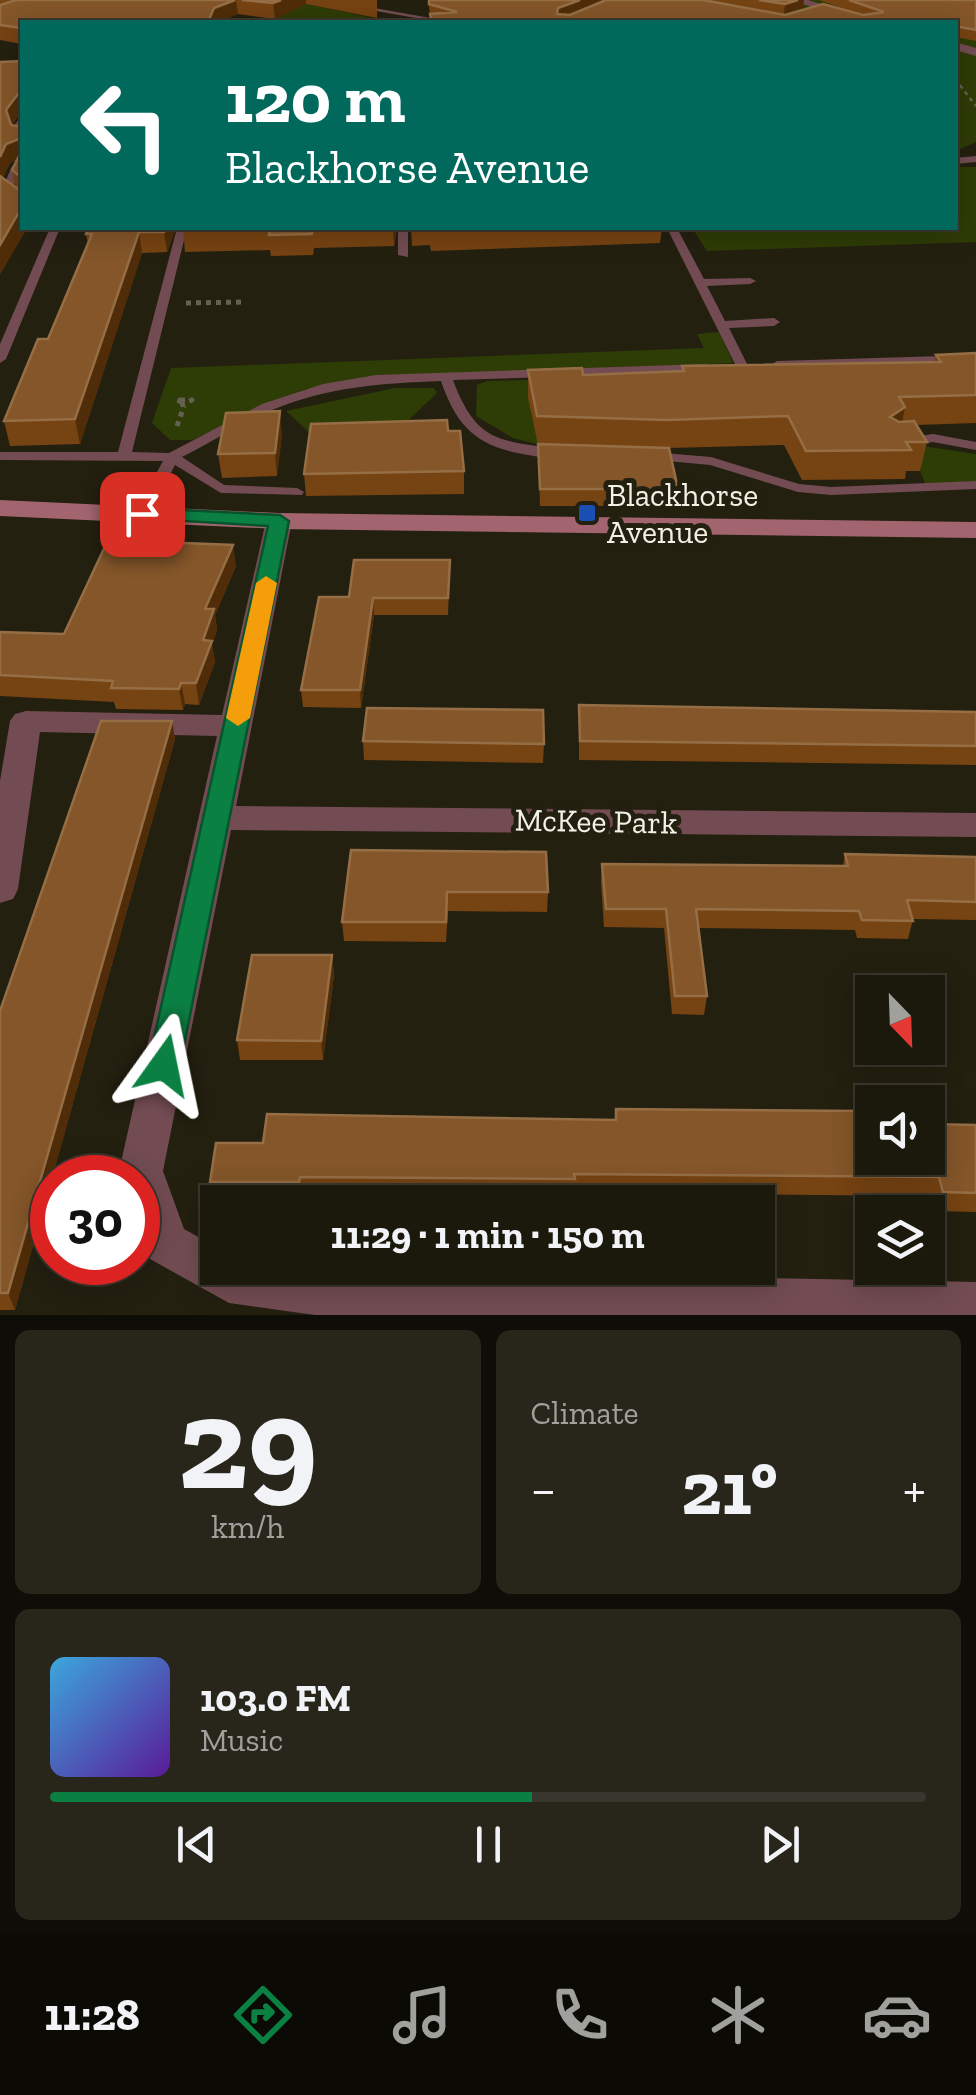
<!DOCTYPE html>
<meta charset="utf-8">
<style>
:root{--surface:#1b180c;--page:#28251a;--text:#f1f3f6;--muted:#a0a09d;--line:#39372d;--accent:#0b8043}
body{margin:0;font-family:"Zilla Slab",serif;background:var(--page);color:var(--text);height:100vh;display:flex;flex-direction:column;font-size:38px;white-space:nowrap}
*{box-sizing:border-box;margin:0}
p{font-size:32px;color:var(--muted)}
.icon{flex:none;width:55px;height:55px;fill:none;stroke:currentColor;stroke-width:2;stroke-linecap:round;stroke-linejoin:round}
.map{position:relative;height:1315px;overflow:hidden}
.sheet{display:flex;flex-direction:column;gap:15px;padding:15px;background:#0f0d07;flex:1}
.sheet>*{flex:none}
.guide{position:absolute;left:20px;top:20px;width:938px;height:210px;border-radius:0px;box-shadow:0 5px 25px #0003,0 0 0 2px var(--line);background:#00695c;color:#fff;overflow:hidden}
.needle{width:65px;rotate:157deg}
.buttons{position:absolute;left:855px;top:975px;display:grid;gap:20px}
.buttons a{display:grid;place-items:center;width:90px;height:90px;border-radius:0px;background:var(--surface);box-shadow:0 5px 25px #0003,0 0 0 2px var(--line);font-size:50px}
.speed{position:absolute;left:30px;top:1155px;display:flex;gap:20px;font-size:50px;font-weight:700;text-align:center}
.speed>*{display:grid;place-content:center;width:130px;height:130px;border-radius:50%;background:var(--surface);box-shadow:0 5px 25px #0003,0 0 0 2px var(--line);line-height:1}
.speed .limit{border:15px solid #d22;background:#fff;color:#111}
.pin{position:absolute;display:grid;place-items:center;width:85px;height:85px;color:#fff;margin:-42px;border-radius:20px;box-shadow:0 5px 15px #0006}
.me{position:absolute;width:110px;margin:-55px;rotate:12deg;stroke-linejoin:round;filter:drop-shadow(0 0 8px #0008)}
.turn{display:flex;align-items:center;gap:35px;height:210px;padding:0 40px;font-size:45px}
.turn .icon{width:130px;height:130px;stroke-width:2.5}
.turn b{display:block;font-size:70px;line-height:85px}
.big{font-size:75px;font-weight:700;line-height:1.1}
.sheet .card{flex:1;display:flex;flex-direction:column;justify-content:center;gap:15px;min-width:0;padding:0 35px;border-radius:15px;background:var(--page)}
.sheet .dial{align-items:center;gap:0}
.dial b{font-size:130px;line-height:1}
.song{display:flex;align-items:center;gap:30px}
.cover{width:120px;height:120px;border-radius:15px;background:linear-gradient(135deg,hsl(200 70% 55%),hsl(270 70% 35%))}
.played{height:10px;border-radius:5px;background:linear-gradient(90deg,var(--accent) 55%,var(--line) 55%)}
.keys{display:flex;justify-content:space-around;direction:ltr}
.heat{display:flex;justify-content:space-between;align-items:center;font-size:55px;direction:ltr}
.sheet .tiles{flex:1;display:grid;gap:15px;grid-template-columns:1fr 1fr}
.card:last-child{grid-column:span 2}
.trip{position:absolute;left:200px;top:1185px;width:575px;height:100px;border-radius:0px;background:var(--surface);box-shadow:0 5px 25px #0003,0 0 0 2px var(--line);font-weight:700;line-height:100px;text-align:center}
.tabs{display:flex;height:160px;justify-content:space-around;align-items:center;background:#0b0a05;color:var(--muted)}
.tabs .icon{width:70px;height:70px}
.tabs .selected{color:var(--accent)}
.tabs b{font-size:45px;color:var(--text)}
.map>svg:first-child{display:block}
</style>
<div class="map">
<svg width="976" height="1315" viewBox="0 0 976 1315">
<rect width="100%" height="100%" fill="#242010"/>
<path fill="#2e3c06" d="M758,0h218v142l-21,9v-129l-141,-8z
M306,4l86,18h-124z
M955,167h21v75l-269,9 -15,-23h263z
M719,332l14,31 -362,14 -65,12 -114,51h-22l-18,-17 19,-55 533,-20 -7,-14z
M581,379l-44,65 -24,-6 -37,-22 1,-31 10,-4z
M395,388h39l3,5 -39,37 -85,6 -27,-25z
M923,446l53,8v27l-50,4 -6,-14z"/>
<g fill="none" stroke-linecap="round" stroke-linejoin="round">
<path stroke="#646153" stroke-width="2.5" stroke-dasharray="4 4" stroke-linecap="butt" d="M955,79l21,27"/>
<path stroke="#646153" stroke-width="5" stroke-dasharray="5 5" stroke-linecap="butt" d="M186,303l60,-1
M180,400h12l-14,6z
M177,426l7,-20"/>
<path fill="#734c53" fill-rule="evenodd" d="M313,0h16l124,22h-14z
M22,115v28l-5,-3 -4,-13z
M976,156v6l-21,2v-6z
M22,161v6l-11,24 11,7v7l-21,-13 11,-26z
M50,228h10l-54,131 -6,4v-19z
M177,228h10l-55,224 37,1 93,-49 61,-20 53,-9 330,-11 6,4 -6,4 -253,8c25,68 51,59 112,71l2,3c-11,7 -26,3 -39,1 -50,-8 -71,-27 -87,-74 -59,2 -114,6 -169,29 -31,13 -60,32 -90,47l42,28 73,3 7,4 -2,3 -81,-2 -46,-28 -25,49 -8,5 -8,-5 29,-53 -163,-1v-8h118z
M398,228h10v29l-10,-2z
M667,228h10l27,51 46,-1 6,3 -6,3 -43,2 18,35 49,-3 6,4 -6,4 -45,2 19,38 -1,3 -5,1 -6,-4z
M976,355v8l-199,6 -6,-4 6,-4z
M933,434l43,8v8l-43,-8 -28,4 -7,-4 7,-4z
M651,452l60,5 88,27 32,3 145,-6v8l-145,6 -33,-3 -88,-27 -64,-6v-6z"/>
<path fill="#734c53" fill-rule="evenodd" d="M789,0h19l71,22h-18z
M955,42l21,6v8l-21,-6z
M279,513l13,8 -56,285 740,7v24l-745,-7 -68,341 21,58 34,19v20l758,14v33h-661l-86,-12 -79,-44 -12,-32v-49h-17l-2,-7 98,-435 -177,-4 -22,157 -5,10 -13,4v-122l10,-60 5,-7 11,-3 196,4 44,-194z"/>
<path fill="#a2646f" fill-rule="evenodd" d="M0,500l279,13 697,9v16l-697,-9 -279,-13z"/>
</g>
<path fill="#764312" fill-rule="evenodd" d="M0,0h377v18l-71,-14 -31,15 -37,-5 -20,8h-196v22l-22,-4v-35l2,-1h-2z
M428,0h376l-1,8 -19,6 -30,-4 31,5h76l-42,-15h157v41l-21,-4v-15h-524z
M22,61v167h5l-27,46v-212zM22,111l-1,16 -9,-2zM17,160l-5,10 3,16 -12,-8 7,-15z
M176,228l-9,24 -25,1 -62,191 -70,2 -6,-25 44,-82 40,-95 -2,-10z
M183,228h214l-3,18 -80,2 -1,7 -42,1 -1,-6 -85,2z
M411,228h251l-2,15 -229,8 -1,-6 -18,1z
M976,353v70l-60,2 11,17 -7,29h-14l-1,8 -103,1 -18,-35 -115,3 9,41 -2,17h-136l-2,-61 -10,-47v-28l55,5 99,-4v-5l252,-4 2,-7z
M448,431l16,40v23l-158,2 -2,-22z
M282,434l-5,42 -55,2 -4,-24z
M450,560l-2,55h-74l-13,93 -58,-1 -2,-17 48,-93z
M236,566l-21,49 2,15 -5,15 3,17 -16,43 -14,-1 -2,6 -67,-1 -2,-7 -114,-6v-64l64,2z
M579,705l397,7v53l-397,-5z
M172,721l3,18 -160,571h-15v-299z
M363,741l181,3 -1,19 -179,-3z
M351,850l197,42 -1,20 -99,-1 -2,31 -102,-1 -2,-19z
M845,854l131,3v63l-63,-1 -5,20 -51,-1 -2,-8 -156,-2 8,68 -3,19 -32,-1 -8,-86 -60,-1 -3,-45 1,-18 241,2z
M332,955l2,20 -11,85h-83l-3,-20z
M616,1109l250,13 110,3v87l-40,-1 -4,-15 -358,-3 -1,6 -270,-3 -1,6h-88l-4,-20 53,-39 352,-23z"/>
<path fill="#502d08" d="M236,0l2,14 -20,8h-10l6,-14z
M281,0h25v4l-31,15 -2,-16z
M580,0h26l-48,18v-10z
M798,0h6l-1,8 -19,6 1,-10z
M18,94l4,17 -13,17 -3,-18z
M19,139l3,18 -12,6 -10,22v-28l6,-13z
M22,207v21h5l-27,46v-29z
M165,228h11l-9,24 -3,-20z
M393,228h4l-3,18z
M139,232l3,21 -62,191 -5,-25z
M905,407l-5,28 -10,-18z
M280,411l2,23 -5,42 -2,-23z
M233,545l3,21 -21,49 2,15 -5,15 3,17 -16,43 -3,-22 7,-43 2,-31z
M373,598l1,17 -13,93 -1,-18z
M181,683l4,21 -2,6 -4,-21z
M172,721l3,18 -160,571 -7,-17z
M332,955l2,20 -11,85 -2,-19z"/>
<path fill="#845629" stroke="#956e46" stroke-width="2.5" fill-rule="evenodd" d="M16,0h219l-21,8 -6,14h-186v6l-22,-3v-20z
M242,0h39l-8,3z
M429,0h151l-22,8 -1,6 13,1 36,-15h97l82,15 38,-11 40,11 21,-3 -35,-12h127v30l-21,-4v-4h-506l-18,-3 -1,-5 27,-2 -28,-8z
M759,0h39l-13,4z
M22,61v146l-22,38v-69l18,13 4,-11 -10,-8 10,-20 -3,-11 -13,5 -6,13v-95zM18,94l4,3 -1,30 -10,-2 -5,-15z
M88,228h77l-1,4h-25l-64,187 -71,2 34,-82h10l44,-105h-6z
M183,228h135h-6v6l-43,1 1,-6 -88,2z
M430,228h71l-71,2z
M976,353v42l-77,2 6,10 -15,10 9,5 15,-1 13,21h-21l5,8 -105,1 -18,-35 -121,4 -130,-4 -9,-46 54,-2 1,7 101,-4 -2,-5 259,-4 -5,-7z
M280,411l-5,42 -57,1 8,-41z
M447,420l1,11h12l4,40 -160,3 7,-50z
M538,444l131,4 9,41h-138z
M108,540l125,5 -28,64h9l-11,31 9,1 -16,42h-15l-2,6 -68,-1 2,-7 -113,-6v-43l64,2z
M354,560h96l-2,38h-75l-13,92h-59l18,-93h30z
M579,705l397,7v34l-396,-5z
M367,708l176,2 1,34 -181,-3z
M101,721h71l-164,572h-8v-282z
M351,850l195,2 2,40h-101l-1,30h-104z
M845,854l131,3v45l-69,-2 6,21 -51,-1 -3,-9 -163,-2 11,87h-32l-9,-87h-60l-4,-45 246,2z
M252,955h80l-11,86 -84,-1z
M616,1109l248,2 2,11 6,1v35h56v-34l48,1v68l-33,-1 -4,-15 -365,-3 1,5 -275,-2 -1,5h-89l6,-39h47l4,-29 349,6z"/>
<path fill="#0b8043" stroke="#07532c" stroke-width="2.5" d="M142,508l138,7 9,6 -109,544 -5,9 -11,4 -11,-4 -5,-9 120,-539 -133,-8 -3,-4z"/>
<path fill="#f59e0b" d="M266,576l11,7 -27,135 -12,8 -12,-8 30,-135z"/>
<rect fill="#1a4fb4" stroke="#242010" stroke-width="4" x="577" y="503" width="20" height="20" rx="5"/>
<g text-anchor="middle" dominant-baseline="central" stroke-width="10" stroke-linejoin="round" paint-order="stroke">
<g font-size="32" fill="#f3f1e6" stroke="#242010" text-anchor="start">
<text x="607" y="495">Blackhorse<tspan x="607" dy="37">Avenue</tspan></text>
</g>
<g font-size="32" fill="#f3f1e6" stroke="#242010">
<text transform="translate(596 821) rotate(1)">McKee Park</text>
</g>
</g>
</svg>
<div class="buttons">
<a><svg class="needle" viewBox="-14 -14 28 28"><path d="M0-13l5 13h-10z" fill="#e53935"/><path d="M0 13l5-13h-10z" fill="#a0a09d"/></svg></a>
<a><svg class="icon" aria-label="sound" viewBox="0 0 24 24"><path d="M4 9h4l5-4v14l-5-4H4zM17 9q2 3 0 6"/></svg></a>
<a><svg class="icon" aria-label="layers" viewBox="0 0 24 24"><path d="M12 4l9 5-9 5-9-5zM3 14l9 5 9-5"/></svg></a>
</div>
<div class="speed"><div class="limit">30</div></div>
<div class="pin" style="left:142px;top:514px;background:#d93025"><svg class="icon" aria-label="arrive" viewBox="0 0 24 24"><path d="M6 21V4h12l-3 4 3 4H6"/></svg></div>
<svg class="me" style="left:164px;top:1065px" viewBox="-20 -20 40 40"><path d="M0-17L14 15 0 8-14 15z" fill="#0b8043" stroke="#fff" stroke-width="4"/></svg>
<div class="trip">11:29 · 1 min · 150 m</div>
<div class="guide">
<div class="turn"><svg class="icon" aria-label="left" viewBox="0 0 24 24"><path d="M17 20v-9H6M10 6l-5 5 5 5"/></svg><div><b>120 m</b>Blackhorse Avenue</div></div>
</div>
</div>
<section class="sheet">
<div class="tiles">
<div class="card dial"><b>29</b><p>km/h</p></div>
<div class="card"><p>Climate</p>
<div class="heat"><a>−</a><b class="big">21°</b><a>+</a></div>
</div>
<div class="card">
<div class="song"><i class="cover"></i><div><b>103.0 FM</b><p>Music</p></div></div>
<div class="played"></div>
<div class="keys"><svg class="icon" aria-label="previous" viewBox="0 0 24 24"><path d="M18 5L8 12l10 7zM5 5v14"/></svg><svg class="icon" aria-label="pause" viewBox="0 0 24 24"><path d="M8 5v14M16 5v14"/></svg><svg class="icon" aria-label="next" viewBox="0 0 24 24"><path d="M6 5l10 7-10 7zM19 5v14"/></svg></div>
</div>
</div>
</section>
<nav class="tabs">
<b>11:28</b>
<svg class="icon selected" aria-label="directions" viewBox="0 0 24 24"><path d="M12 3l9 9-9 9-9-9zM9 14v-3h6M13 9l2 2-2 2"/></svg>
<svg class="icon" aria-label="music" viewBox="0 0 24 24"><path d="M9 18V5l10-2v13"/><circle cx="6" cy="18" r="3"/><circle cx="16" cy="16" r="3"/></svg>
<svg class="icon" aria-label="phone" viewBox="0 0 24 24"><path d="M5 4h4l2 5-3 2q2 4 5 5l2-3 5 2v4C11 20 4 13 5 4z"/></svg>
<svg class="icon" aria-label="climate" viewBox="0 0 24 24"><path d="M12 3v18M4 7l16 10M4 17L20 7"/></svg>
<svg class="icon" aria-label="car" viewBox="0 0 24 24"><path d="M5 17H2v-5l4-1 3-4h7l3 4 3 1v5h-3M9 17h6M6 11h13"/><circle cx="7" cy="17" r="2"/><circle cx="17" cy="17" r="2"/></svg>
</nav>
